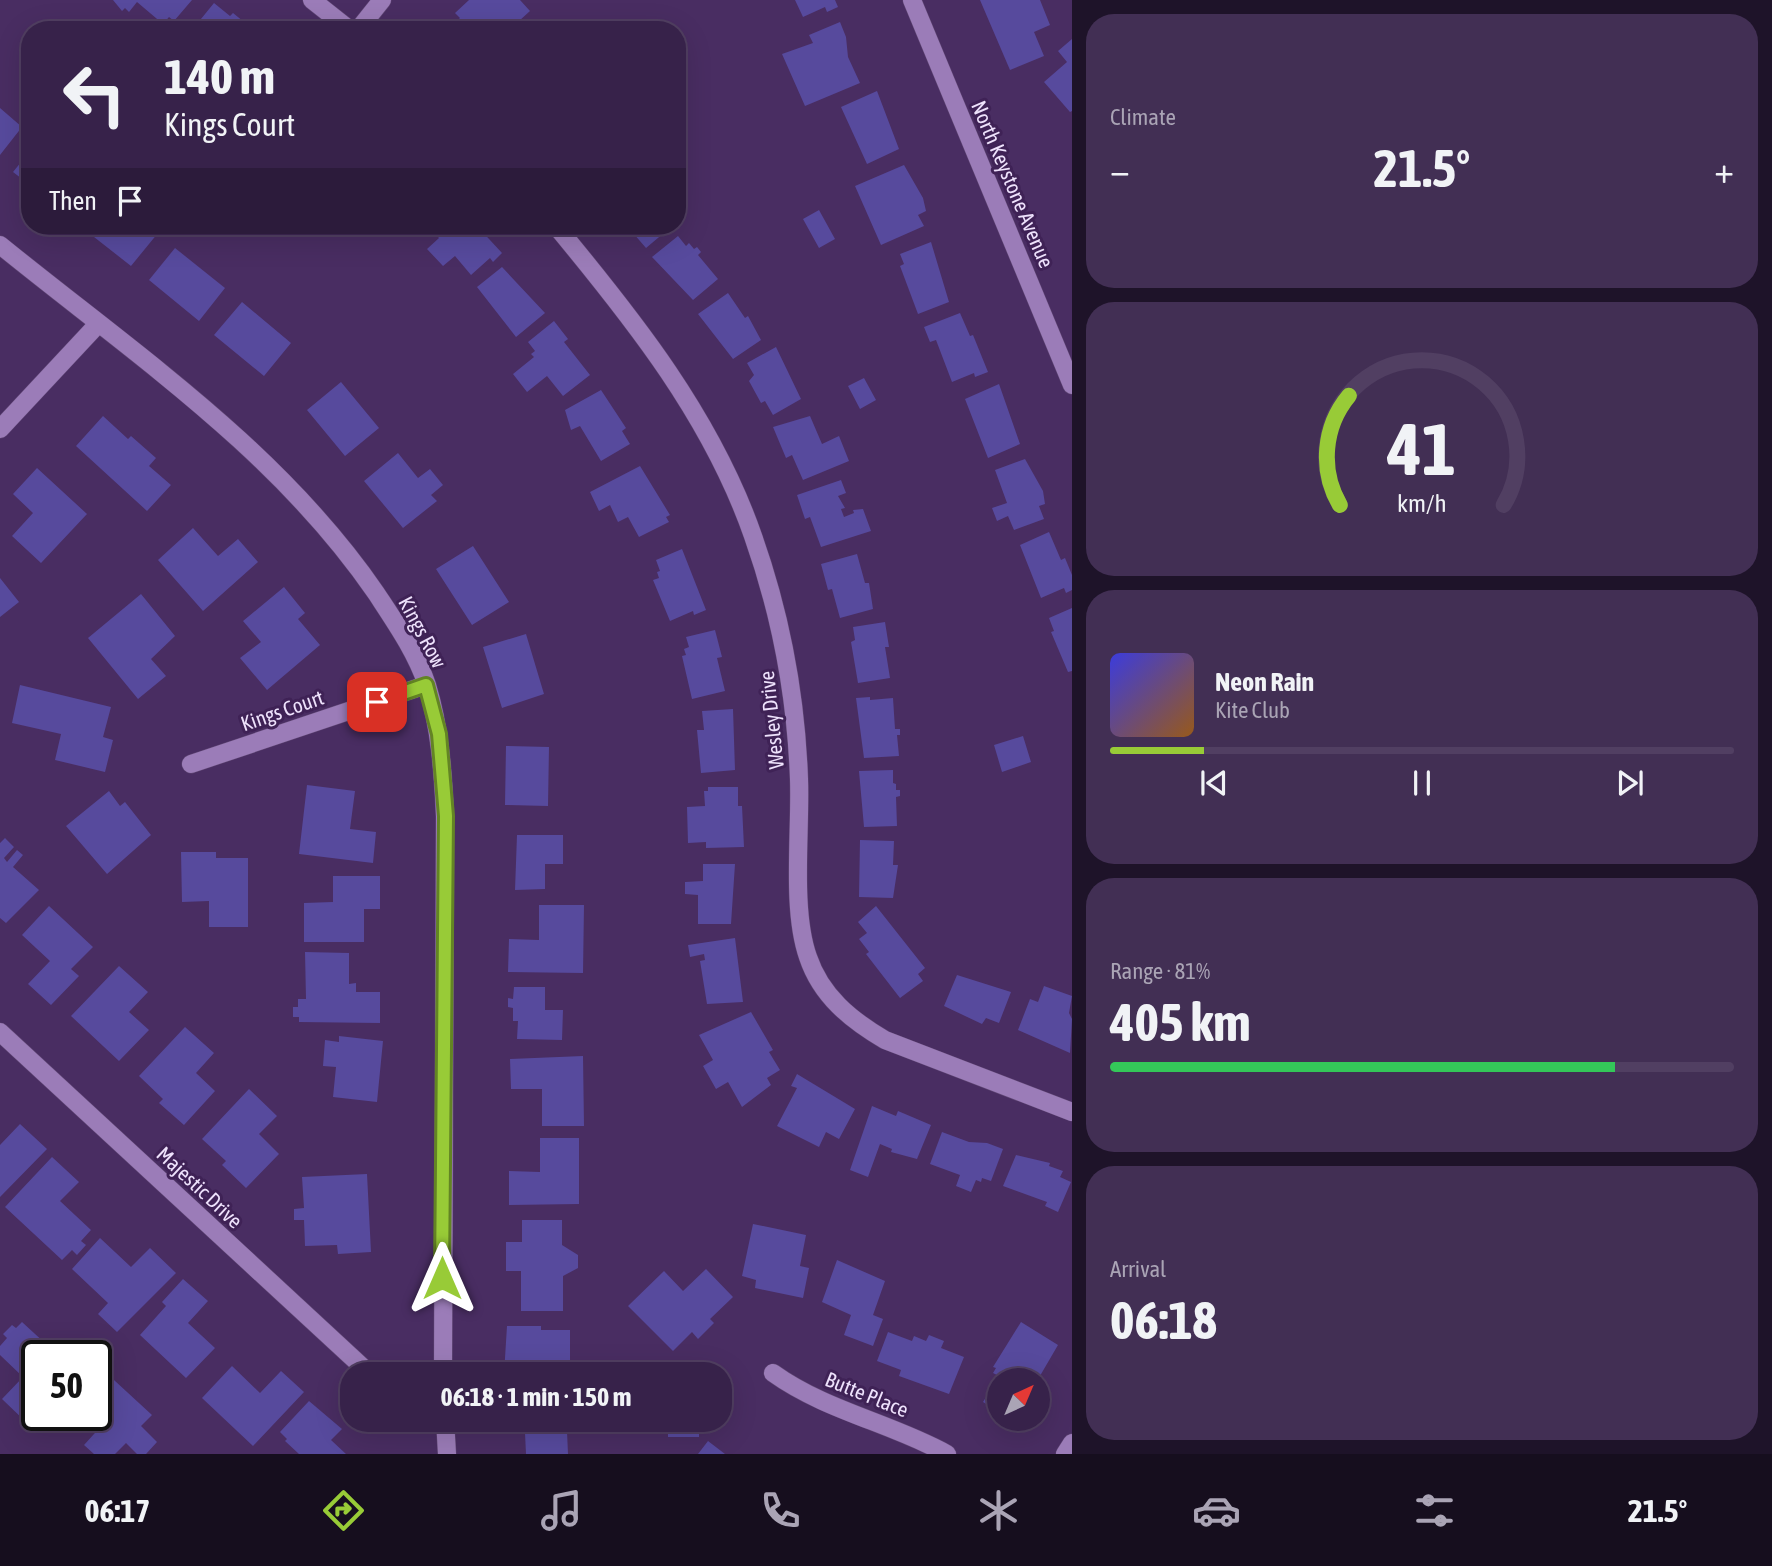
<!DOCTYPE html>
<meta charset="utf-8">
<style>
:root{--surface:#37224a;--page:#422f54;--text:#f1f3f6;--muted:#aaa4b5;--line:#513f62;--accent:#98cb37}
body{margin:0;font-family:"Asap Condensed",sans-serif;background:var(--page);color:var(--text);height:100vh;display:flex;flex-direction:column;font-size:26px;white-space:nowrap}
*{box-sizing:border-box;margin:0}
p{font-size:23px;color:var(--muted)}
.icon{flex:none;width:38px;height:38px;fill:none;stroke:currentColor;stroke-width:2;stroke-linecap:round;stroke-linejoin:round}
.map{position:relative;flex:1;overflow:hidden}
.drawer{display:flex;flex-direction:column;gap:14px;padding:14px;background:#1e1329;width:700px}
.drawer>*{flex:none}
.hud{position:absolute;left:21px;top:21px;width:665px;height:214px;border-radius:28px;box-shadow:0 7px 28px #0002,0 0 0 2px var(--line);background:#37224a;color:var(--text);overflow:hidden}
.needle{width:46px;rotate:44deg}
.buttons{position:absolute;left:987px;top:1368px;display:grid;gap:14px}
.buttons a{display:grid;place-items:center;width:63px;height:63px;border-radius:50%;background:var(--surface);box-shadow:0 7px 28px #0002,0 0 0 2px var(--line);font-size:35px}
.speed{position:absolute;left:21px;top:1340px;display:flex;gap:14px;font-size:35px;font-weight:700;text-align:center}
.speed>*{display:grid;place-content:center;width:91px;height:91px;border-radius:50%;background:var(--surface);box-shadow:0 7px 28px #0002,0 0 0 2px var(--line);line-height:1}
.speed .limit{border:4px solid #111;border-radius:10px;background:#fff;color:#111}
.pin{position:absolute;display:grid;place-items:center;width:60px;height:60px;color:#fff;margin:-30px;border-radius:14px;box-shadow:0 4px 10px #0006}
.me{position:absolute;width:77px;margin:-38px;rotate:0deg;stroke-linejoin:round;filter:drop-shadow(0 0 5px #0008)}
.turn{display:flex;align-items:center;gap:24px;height:147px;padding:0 28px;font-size:32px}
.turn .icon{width:91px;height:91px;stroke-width:2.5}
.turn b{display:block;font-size:49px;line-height:60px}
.then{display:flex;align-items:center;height:66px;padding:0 28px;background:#0003;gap:14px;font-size:26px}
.big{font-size:52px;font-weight:700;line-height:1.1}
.drawer .widget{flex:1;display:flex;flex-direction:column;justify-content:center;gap:10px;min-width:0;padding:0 24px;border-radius:28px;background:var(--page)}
.drawer .dial{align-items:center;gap:0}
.dial svg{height:182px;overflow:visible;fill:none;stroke:var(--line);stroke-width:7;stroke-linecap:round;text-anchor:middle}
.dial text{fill:var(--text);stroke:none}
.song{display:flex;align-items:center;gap:21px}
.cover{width:84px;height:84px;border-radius:10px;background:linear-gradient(135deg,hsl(240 70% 55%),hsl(30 70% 35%))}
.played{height:7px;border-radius:4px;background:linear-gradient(90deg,var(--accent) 15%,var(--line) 15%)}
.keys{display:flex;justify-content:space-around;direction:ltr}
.heat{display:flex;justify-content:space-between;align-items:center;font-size:38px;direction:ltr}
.charge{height:10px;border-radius:5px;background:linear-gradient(90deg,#34c759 81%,var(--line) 0)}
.trip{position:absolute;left:340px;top:1362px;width:392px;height:70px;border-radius:28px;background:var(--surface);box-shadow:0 7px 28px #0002,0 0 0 2px var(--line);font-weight:700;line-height:70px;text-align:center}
.tab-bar{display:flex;height:112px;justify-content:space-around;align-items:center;background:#160e1e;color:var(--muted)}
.tab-bar .icon{width:49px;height:49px}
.tab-bar .current{color:var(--accent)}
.tab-bar b{font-size:32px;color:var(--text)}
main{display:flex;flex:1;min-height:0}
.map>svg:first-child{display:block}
</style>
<main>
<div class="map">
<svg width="1072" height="1454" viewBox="0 0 1072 1454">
<rect width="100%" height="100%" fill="#492d62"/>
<path fill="#574a9d" d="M113,0h79l-18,21 -5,-4 -6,7 -26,-22 -8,10 -4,-4 -3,3z
M469,0h51l10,11 -11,10 8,9h-73l-3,-3 9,-9 -5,-5z
M795,0h40l3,7 -11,5 -2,-5 -22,10z
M980,0h60l10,25 -16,7 10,24 -34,14z
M214,3l16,13 3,-3 21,17h-62z
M840,22l6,15 2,20 12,26 -55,23 -23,-52 31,-11 -4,-8z
M1072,39v72l-2,1 -26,-30 23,-20 -9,-11z
M877,91l22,58 -32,15 -26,-57z
M0,108l22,19 -22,28z
M30,151v34l-17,-13z
M904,165l19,33 3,13 -8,4 6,11 -43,19 -26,-59z
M819,210l16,29 -16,9 -16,-29z
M80,226h76l-3,4 5,3 -27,33z
M432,226h45l25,27 -9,9 -3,-4 -19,17 -16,-19 -12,10 -16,-17 12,-11 -9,-10z
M627,226h43l1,1 -25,21z
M678,236l8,10 3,-3 5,6 3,-2 4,5 -3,3 20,24 -25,21 -41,-43z
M931,242l18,60 -31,12 -18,-48 4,-2 -4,-10z
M175,248l50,40 -26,33 -50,-41z
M502,267l43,46 -29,24 -39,-50z
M728,293l17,25 3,-2 13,24 -28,19 -35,-45z
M242,302l49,41 -27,33 -50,-41z
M960,313l10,23 3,-1 15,37 -13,5 -1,-4 -22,9 -16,-42 -6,2 -6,-15z
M554,321l14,18 -4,3 26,33 -27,21 -16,-20 -20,16 -14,-18 21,-17 -3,-3 4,-3 -7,-9z
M776,347l25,52 -28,16 -8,-14 -4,2 -12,-22 5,-6 -7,-12z
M864,378l12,22 -16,9 -12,-23z
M341,382l38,46 -34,28 -38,-46z
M999,384l21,60 -32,14 -23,-59z
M601,390l25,38 -4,3 8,13 -29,17 -21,-35 -9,4 -6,-20z
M103,416l25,23 3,-3 25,22 -7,8 22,19 -24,26 -71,-65z
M810,416l12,28 17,-8 10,25 -46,19 -11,-25 -6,3 -13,-31z
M398,453l20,25 12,-9 13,16 -12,10 6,6 -34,27 -39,-47z
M1025,459l18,32 2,13 -6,2 5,13 -30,11 -6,-14 -11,5 -5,-13 15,-5 -12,-33z
M640,466l30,49 -4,2 3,5 -30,15 -11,-20 -10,5 -8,-17 -11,6 -9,-19z
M37,468l50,46 -46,49 -29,-27 21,-23 -20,-19z
M841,480l5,13 -8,3 7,12 -4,1 3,8 10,-4 -1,-3 10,-1 8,22 -50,16 -11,-30 -5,2 -8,-24z
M193,528l25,28 20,-17 20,23 -55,49 -45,-51z
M1049,532l12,28 4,-2 7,17v15l-6,3 -2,-5 -23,10 -21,-53z
M473,546l36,56 -37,23 -36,-56z
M682,549l24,61 -12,5 -1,-4 -23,10 -17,-41 6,-2 -2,-6 3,-1 -4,-11z
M857,554l8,29h4l4,26 -33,9 -8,-29 -4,1 -7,-26z
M0,578l19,24 -19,15z
M284,587l21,26 -7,6 22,26 -53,45 -27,-32 21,-16 -18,-21z
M141,594l34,42 -24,23 15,17 -28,23 -50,-61z
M1072,608v63l-4,1 -17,-40 3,-1 -5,-13z
M885,622l4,25h-4l5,31 -32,5 -7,-41 4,-2 -2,-13z
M715,630l7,27 -5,1 8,33 -33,8 -10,-43 4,-1 -2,-6 5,-2 -3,-10z
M526,634l18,60 -42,14 -19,-61z
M20,685l91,22 -8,30 10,3 -8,32 -50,-12 6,-26 -49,-11z
M870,697v3l23,-2 2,31h5v6h-3l2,21 -35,2 -8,-60z
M733,709l2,61 -34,3 -4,-43h7l-2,-19z
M1023,736l8,26 -29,10 -8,-27z
M506,746l43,1 -1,59 -43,-1z
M893,770v13l3,1v6h4v6l-4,1 1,29 -33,1 -5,-56z
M307,785l48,6 -5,38 26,3 -3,31 -74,-9z
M708,787h30v19h4l2,41 -38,1v-6l-18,1 -1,-36 18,-1 -1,-15h4z
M109,791l11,15 5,-4 26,33 -44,39 -41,-48z
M517,835h46v29h-18v25l-30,1z
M5,838l9,9 -10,11 3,4 10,-12 6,5 -10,12 26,23 -33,33 -6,-5v-75z
M860,840l34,1 -1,24h5l-5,33 -34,-1z
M181,852h35v6h32v69h-39v-26l-27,1z
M703,864h32l-4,60h-33v-29l-13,-1v-12l18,-1z
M333,876h47v33h-16v33h-60v-39l29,-1z
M539,905h45l-1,68 -75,-1 1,-33 30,1z
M49,906l44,41 -22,22 8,7 -28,29 -23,-21 22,-23 -28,-26z
M876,906l49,62 -7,6 5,7 -23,17 -34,-44 3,-2 -10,-13 8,-6 -9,-11z
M735,938l8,64 -36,2 -7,-43 5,-1 -1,-6 -14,3 -2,-12z
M305,952l44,1v31l7,-1v9h24v31l-81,-1v-5h-6v-10h5v-8h8z
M119,966l29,26 -19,20 20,18 -30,31 -48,-45z
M957,975l54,17 -12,31 -13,-5 -4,6 -38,-18z
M1044,986l28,10 -3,17 3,6 -2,34 -52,-23 12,-31 8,3z
M514,987h31v23h18l-1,30 -45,-1 1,-18h-5v-13l-5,-1v-9l5,1z
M751,1012l22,38 -4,2 11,18 -13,8 4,7 -29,22 -14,-25 -12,7 -13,-23 10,-6 -14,-25z
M185,1027l29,26 -18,20 19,18 -31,34 -25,-22 4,-4 -24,-23z
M339,1036l44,5 -6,61 -44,-5 3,-30 -13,-1 2,-26 14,2z
M583,1056l1,70h-42v-37h-31l-1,-30z
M797,1074l58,35 -16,30 -13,-7 -7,15 -42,-21 20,-38 -6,-2z
M249,1089l28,27 -18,18 20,20 -33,34 -24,-23 4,-4 -24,-22z
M872,1106l24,10 2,-5 33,14 -14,34 -26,-7 1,-3 -12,-5 -12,33 -18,-7z
M20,1124l27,25 -47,48v-52z
M942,1132l27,10 18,1 16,6 -12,32 -9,-3 -1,4 -5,-2 -5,12 -15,-6 4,-11 -30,-11z
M540,1138h39v66l-70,1v-34l31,1z
M1016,1155l34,8 -1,3 14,5 -3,6 11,5 -13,30 -13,-6 2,-4 -44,-16z
M52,1157l27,25 -19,19 31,29 -10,11 5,4 -9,10 -5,-5 -10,10 -57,-53z
M367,1174l4,78 -33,2 -1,-9 -32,1 -1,-26h-10v-11l10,-1 -2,-31z
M522,1220h40v25l16,10v13l-15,8v35h-42v-40h-15v-29h16z
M753,1224l53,11 -6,31 9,2 -6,30 -48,-10 1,-8 -14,-4z
M100,1238l31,29 19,-19 26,25 -59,59 -19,-18 10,-11 -36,-34z
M837,1260l48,21 -12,34 10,4 -10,27 -29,-11 7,-20 -29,-13z
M706,1269l27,28 -23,22 4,4 -16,16 -6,-7 -19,19 -45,-45 36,-35 19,20z
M183,1279l25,22 -20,22 27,25 -29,30 -46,-43 26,-29 -4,-4z
M22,1322l37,34h-22v57l-10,10 -25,-24 21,-22 -23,-22v-9l7,-8 -4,-4 9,-9 4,3z
M1021,1322l37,23 -21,36h-38v31l-16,-10 16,-26 -6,-3 3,-5 -3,-1z
M507,1326h34v4h29v32h-21v12h-45z
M888,1332l24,9 2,-5 12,5 3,-6 15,6 -3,7 23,9 -15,37 -50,-18 2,-6 -24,-9z
M232,1366l28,27 21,-22 23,21 -51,54 -51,-48z
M632,1367h40v7h-40z
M102,1369l50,46 -11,11 16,16 -11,12h-9l-11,-11 -11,11h-21l-10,-9 20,-22 -8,-7v-40z
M309,1401l33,28 -11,11 15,14h-47l-14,-13 2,-2 -7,-7z
M632,1419h67v18h-31v-8h-36z
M567,1431l1,23h-42l-1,-21z
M708,1441l17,13h-27z"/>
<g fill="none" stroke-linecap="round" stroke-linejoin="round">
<defs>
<path id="minor" d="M312,0l38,30
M358,30l24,-30
M556,226c78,94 156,192 197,310 28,79 43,159 46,243 2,52 -8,130 9,178 13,39 43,63 77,83l187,72
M0,429l98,-105
M191,764l235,-79
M0,1032l370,342
M773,1373c53,38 118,50 174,81"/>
<path id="tertiary" d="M912,0l160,385
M1065,1454l7,-11"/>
<path id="secondary" d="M0,245c133,108 278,205 376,348 19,29 40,59 51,92 13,43 16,87 18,131l-2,558
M445,1419l2,35"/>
</defs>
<use href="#minor" stroke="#614875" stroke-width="19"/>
<use href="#tertiary" stroke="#614875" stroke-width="19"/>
<use href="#secondary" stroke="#614875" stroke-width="19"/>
<use href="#minor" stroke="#9b7cb8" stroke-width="18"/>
<use href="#tertiary" stroke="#9b7cb8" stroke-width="18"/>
<use href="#secondary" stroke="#9b7cb8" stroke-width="18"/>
</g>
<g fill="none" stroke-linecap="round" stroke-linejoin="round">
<defs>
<path id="route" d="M377,702l49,-17 13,49 7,82 -4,462"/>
</defs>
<use href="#route" stroke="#638424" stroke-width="18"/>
<use href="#route" stroke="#98cb37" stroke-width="12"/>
</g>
<g text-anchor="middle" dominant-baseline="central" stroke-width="6" stroke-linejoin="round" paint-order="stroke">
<g font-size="21" fill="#eee2fc" stroke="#3f2256">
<text transform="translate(1013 184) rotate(67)">North Keystone Avenue</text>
<text transform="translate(423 632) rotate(62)">Kings Row</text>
<text transform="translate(282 710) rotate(-19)">Kings Court</text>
<text transform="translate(771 720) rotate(-96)">Wesley Drive</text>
<text transform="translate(200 1187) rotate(43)">Majestic Drive</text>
<text transform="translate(867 1394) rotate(22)">Butte Place</text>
</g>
</g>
</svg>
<div class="buttons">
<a><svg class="needle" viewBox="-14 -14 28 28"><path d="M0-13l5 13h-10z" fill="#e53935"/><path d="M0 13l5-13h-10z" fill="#aaa4b5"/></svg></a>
</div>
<div class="speed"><div class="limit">50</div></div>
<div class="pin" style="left:377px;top:702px;background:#d93025"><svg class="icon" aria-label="arrive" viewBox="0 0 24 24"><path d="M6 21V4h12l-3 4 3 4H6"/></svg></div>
<svg class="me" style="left:442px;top:1278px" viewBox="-20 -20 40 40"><path d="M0-17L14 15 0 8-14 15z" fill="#98cb37" stroke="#fff" stroke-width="4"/></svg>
<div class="trip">06:18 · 1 min · 150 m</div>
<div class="hud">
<div class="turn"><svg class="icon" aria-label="left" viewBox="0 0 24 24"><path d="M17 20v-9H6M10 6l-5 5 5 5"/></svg><div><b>140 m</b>Kings Court</div></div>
<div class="then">Then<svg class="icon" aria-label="arrive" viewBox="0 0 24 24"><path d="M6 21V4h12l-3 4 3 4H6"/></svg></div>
</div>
</div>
<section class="drawer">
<div class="widget"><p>Climate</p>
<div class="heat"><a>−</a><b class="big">21.5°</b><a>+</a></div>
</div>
<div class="widget dial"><svg viewBox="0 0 100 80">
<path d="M14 69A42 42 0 1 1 86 69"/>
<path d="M14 69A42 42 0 0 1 18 21" stroke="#98cb37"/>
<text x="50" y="56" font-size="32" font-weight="700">41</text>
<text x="50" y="72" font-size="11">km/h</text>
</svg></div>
<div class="widget">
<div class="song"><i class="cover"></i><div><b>Neon Rain</b><p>Kite Club</p></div></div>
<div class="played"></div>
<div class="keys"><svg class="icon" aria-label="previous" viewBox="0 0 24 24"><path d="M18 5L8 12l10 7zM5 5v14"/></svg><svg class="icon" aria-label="pause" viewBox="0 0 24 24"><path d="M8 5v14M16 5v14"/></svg><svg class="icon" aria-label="next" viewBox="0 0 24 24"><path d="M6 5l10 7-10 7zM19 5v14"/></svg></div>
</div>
<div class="widget"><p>Range · 81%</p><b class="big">405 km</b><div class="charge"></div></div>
<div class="widget"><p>Arrival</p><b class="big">06:18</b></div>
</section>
</main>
<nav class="tab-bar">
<b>06:17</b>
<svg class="icon current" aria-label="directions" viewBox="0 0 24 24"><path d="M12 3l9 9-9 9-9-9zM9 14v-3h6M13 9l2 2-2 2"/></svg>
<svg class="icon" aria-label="music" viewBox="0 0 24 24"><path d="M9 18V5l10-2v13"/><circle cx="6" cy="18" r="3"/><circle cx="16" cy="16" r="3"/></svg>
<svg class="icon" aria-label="phone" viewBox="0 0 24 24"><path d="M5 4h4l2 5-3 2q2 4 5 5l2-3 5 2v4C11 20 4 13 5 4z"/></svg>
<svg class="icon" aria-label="climate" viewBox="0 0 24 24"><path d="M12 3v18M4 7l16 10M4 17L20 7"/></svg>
<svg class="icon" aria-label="car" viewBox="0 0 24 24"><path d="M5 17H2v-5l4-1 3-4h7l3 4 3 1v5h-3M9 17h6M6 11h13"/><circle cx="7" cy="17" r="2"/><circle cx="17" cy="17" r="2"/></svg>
<svg class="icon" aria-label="filters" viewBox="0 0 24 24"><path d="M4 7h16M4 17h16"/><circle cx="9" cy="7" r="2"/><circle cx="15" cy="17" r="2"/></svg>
<b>21.5°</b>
</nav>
